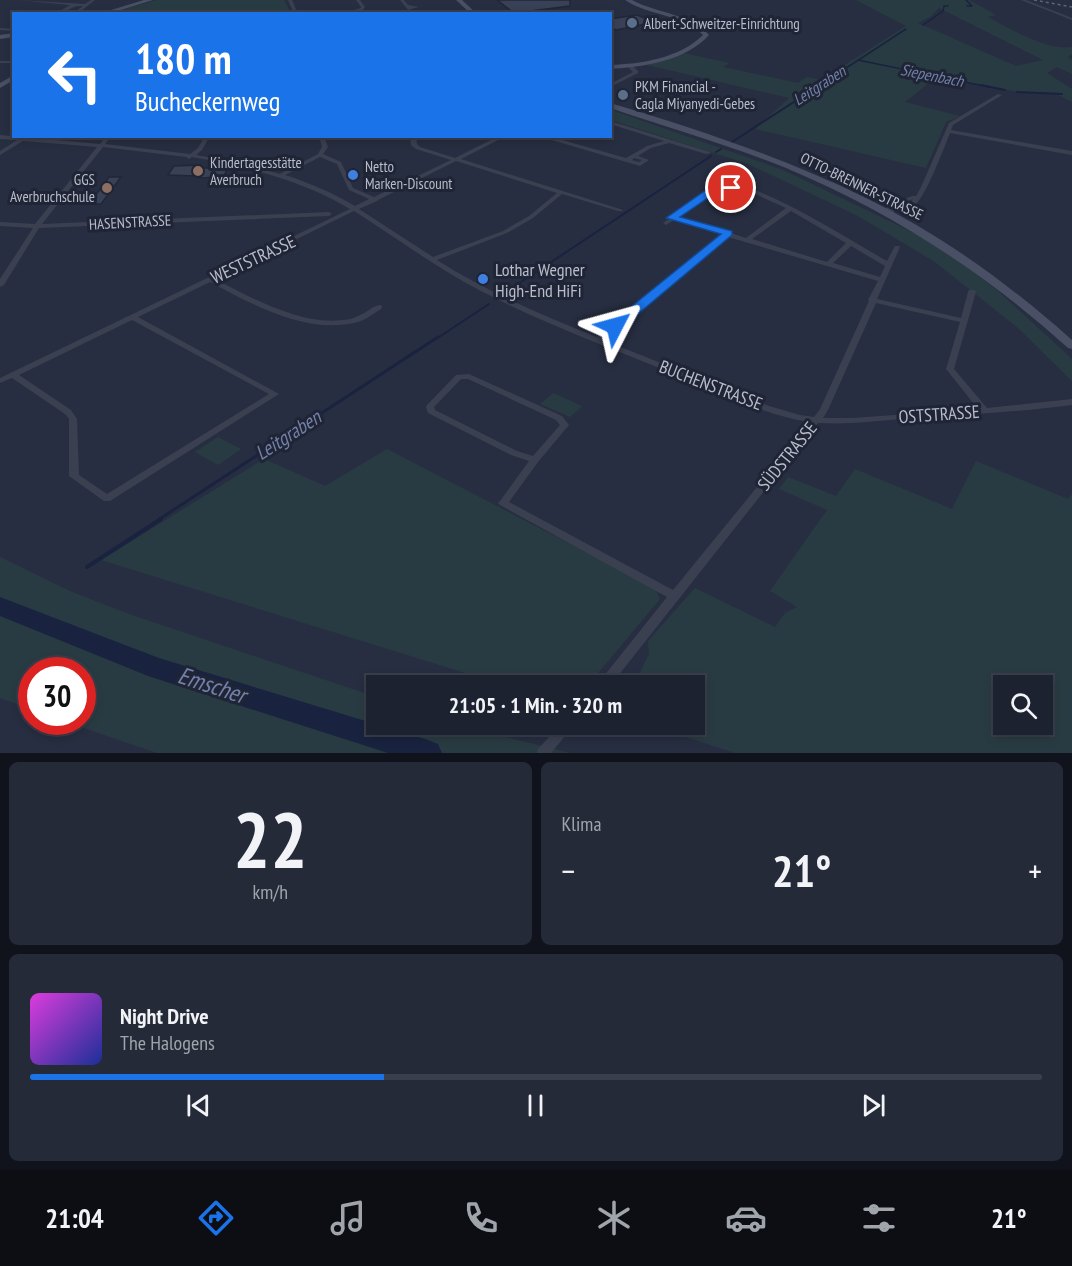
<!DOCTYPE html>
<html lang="de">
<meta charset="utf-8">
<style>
:root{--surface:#1d2231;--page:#252a39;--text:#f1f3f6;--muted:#a0a4ab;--line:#3b3f4d;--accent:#1a73e8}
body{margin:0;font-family:"PT Sans Narrow",sans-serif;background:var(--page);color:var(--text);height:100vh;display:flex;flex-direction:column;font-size:22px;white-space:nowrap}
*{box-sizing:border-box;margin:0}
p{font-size:20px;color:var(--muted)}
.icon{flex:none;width:33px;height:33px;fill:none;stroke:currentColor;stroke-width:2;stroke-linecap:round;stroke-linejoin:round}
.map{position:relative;height:753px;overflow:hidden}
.drawer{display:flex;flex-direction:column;gap:9px;padding:9px;background:#10131b;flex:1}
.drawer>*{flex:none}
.guide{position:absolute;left:12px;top:12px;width:600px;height:126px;border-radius:0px;box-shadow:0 3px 9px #0003,0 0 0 2px var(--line);background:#1a73e8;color:#fff;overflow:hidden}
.controls{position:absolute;left:993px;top:675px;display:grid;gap:12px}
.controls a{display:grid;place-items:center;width:60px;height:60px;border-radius:0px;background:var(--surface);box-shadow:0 3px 9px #0003,0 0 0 2px var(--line);font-size:30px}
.speed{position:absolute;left:18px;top:657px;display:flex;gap:12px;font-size:30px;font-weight:700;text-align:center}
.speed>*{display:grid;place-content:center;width:78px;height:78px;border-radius:50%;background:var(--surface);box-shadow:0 3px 9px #0003,0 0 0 2px var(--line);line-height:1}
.speed .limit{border:9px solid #d22;background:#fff;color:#111}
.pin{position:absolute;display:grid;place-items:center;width:51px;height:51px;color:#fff;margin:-26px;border:3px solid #fff;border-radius:50%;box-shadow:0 2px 6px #0007}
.me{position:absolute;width:66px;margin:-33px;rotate:51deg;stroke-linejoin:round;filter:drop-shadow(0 0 4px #0008)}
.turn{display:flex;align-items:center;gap:21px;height:126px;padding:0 24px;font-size:27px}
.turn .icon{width:78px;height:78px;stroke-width:2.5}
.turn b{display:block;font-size:42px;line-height:51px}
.big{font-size:45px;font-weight:700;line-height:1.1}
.drawer .widget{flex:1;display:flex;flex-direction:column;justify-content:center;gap:9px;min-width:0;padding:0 21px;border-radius:9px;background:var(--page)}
.drawer .dial{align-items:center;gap:0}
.dial b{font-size:78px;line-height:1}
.song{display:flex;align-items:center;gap:18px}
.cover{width:72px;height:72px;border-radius:9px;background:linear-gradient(135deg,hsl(300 70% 55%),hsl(230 70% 35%))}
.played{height:6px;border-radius:3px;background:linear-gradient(90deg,var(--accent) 35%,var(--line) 35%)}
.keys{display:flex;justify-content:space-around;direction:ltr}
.heat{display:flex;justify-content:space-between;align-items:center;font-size:33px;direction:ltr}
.drawer .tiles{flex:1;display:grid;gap:9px;grid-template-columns:1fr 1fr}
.widget:last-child{grid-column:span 2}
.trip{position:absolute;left:366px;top:675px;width:339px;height:60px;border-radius:0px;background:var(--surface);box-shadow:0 3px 9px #0003,0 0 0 2px var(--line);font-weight:700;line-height:60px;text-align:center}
.dock{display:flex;height:96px;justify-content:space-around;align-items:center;background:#0c0e14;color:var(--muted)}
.dock .icon{width:42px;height:42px}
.dock .selected{color:var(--accent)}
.dock b{font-size:27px;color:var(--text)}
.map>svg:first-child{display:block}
</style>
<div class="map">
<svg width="1072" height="753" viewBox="0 0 1072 753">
<rect width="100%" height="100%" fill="#272e41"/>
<path fill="#293b42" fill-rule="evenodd" d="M157,0h127l7,13 -177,-1z
M856,0h113l27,15 -8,2c22,12 59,34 84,30v7l-4,3 4,3v14l-15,-7 -10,6 25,16v13l-13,-7 -46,-4 -78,-13 -30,24 55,14 -14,6 -20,46 -171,-39 34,-31 -142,-33 32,-13 50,11 -6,4 75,16 9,-6 14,3 85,-54zM939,8l104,52 -27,6 -98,-43 12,-6z
M611,110l172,60 131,63 39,23 46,36 73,67v22l-54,-53 -83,-66 -77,-46 -110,-52 -137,-44z
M553,393l29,13 -12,11 -30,-13z
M218,437l23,12 -23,16 -23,-13z
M387,449l268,139 5,11 -72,86h-59l-11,-10 -27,6 -390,-121 163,-101 61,27z
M976,461l92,38 4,-5v259h-337l-86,-28 45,-1v-38l-60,-1 15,-31 -1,-13 47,-53 80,39 10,-14 12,-6 -27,-16 57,-81 -48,-21 9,-12 48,19 19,-27 97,40zM1004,686h38v38h-38z
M0,557l72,35 57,22 247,83v27l82,1 112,28h-413l-91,-31h16v-52h-50l-1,39 -31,-11z"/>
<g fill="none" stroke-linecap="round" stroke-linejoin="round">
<path stroke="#19233f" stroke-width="1.5" d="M966,0l6,6h-5
M923,25l20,-14 1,-5h4
M858,60l131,27
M817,87l89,-58"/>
<path stroke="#19233f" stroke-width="2" d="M981,85l24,5
M1017,92l45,2
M732,142l88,-57
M716,152l5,-3
M506,292l205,-136
M436,339l53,-35"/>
<path stroke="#19233f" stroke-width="3" d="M158,520l280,-183"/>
<path stroke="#19233f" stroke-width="4" d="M87,567l74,-48"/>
<path fill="#19233f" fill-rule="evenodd" d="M0,597l159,61 269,82 10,4 4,9h-54l-240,-77 -148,-60z"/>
</g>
<path fill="#394157" stroke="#222738" stroke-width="1.5" d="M497,0h73v6l-56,7z
M637,15l18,7 -39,8 -6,-3v-8z
M200,165l-5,11 -27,-1 6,-9z
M204,168h24l-5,9 -24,1z
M109,177h12l-20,27h-12z"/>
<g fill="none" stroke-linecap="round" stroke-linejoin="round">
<path fill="#3b4051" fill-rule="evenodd" d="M17,0l68,4 6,-4h4l-18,14h-5l11,-8c-13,-1 -16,8 -28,8l15,-9z
M288,0h4l6,14h-4z
M356,0h4l5,7 -2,3 -15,4h-9l22,-6v-1z
M400,0h4l4,5 11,2 -11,3z
M1021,0h5l46,18v2z
M13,15l1,2h-2l-1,-1z
M0,28l14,1v2l-14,-1z
M0,61h14v2h-14z
M627,64h4l7,7v2l-28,14v-3l23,-12 -6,-6z
M998,94l4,1 -49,30 -2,5 121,21v4l-122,-22c-6,15 -24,63 -35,72 -8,6 -21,8 -31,7l-1,-1 6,-6 23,-9h4l5,-9 28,-64zM913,199c-4,6 -14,9 -21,10z
M610,121l100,31 1,1 -5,1 -37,-11 -18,5 -13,8 11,4 -9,6 -102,-30h10l78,22 21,-12 17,-5 -54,-17zM634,158l8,2 -3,2 -7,-2z
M0,135l100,9 6,-8h5l-6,8 85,10 8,-6 7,-12h5l-8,14 -6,5 34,6 50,13 38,-20 4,-7 -3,-11h5l4,11 -5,7 18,8 12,26 21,9 77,-37 -35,-11 -5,-4 -1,-9h6l1,8 3,3 35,11 44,-22h7l-45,23 162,51 -1,1h-4l-56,-17 -29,24 -26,15 -70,27c50,32 105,55 160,77l125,-102 -48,-15 -8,5 -3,-2 77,-56h4v2l-15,11c57,19 107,52 158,81l8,-15h4l1,1 -23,52 84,19 7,-26 1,-2h6l1,2 -22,77 33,39 85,-9v6c-52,7 -104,9 -157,13 -32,2 -64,7 -97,5l-208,263h-14l71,-89 -167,-92 -2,-2 2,-2 29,-40 -18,-6 -83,-42 -2,-6 1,-2 29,-30 13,-1 93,42 7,9 -31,37 -29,40 164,88 137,-168c-47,-7 -89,-30 -133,-47 -66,-27 -133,-51 -196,-84 -45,-23 -84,-53 -127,-80l-139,68c34,18 88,47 127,41 6,0 13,-2 18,-5 8,-3 13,-10 21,-10l1,2 -1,2c-7,4 -13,9 -20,12 -50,16 -108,-16 -151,-39l-72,35 141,77 -169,107h-6l-35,-25v-57l-4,-5 -53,-36 -12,5v-5l350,-169c-49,-29 -102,-42 -158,-52l-3,2 -3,-2 -83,-10 -61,77 287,-12 3,2 -3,2 -290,12 -35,57 -4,2v-8l33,-51 -33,-2v-4l35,2 62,-77 -74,-6 -23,14v-4l17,-11 -17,-1zM320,157l17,7 12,26 20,9 -14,7c-22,-13 -45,-23 -70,-31zM456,161l101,32 -28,23 -26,15 -70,26 -74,-48 18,-8 1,-1zM726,183l18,6 42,19 -40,30 -15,-5 -1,-1h-4l-48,-14zM791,211l55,32 -19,19 -75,-23zM728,237l150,44 -10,19 1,1 -49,108 -6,8 -14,-2 -31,-9 -166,-66zM851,246l34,20 -5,11 -47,-14zM876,303l84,19 -14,47 32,40 -125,9h-30l5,-8zM132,320l137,74 -162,100 -28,-19 -2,-56 -6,-9 -52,-35zM461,379h7l88,41 4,5 -27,31 -16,-5 -82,-41 -1,-3z
M561,724h14l-24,29h-14l1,-4z"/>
<path fill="#494f64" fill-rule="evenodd" d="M144,0h9l-45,14h-10z
M456,0h6l15,14h-6z
M625,0h7c24,13 59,14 77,35 -23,26 -66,32 -99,34v-4c31,-1 70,-7 93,-30 -19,-21 -55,-19 -78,-35z
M14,33v4l-14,2v-4z
M14,75v5l-14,8v-5z
M610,103c87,26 175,55 256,95 76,37 143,86 206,142v9l-4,-1c-84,-76 -177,-136 -282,-180 -57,-23 -117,-40 -176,-60z"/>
<path stroke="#5d6477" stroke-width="1.5" stroke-dasharray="3 3" stroke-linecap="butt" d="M1034,0l38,7"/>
</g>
<path fill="#1a73e8" stroke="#114b97" stroke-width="1.5" d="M716,183l20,5 -5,3 -10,-2 -41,28 52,14v4l-112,94h-9v-6l110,-89 -55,-16z"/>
<g fill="#5c6f8a" stroke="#202536" stroke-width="2">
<circle cx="632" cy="23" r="6"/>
<circle cx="623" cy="95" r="6"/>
</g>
<g fill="#8d6e63" stroke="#202536" stroke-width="2">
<circle cx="198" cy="171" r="6"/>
<circle cx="107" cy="188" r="6"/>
</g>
<g fill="#3f7fe0" stroke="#202536" stroke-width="2">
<circle cx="353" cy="175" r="6"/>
<circle cx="483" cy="279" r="6"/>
</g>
<g text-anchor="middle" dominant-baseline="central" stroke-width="6" stroke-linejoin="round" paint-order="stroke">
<g font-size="15" fill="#b8bccb" stroke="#202536" text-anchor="start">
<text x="644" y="23">Albert-Schweitzer-Einrichtung</text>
<text x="635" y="86">PKM Financial -<tspan x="635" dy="17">Cagla Miyanyedi-Gebes</tspan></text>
<text x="210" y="162">Kindertagesstätte<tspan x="210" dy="17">Averbruch</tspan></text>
<text x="365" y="166">Netto<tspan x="365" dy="17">Marken-Discount</tspan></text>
<text x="95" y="179" text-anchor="end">GGS<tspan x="95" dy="17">Averbruchschule</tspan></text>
</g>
<g font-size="15" fill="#b8bccb" stroke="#202536">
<text transform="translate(862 186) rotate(26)">OTTO-BRENNER-STRASSE</text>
<text transform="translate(130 222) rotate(-3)">HASENSTRASSE</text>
</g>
<g font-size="16" font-style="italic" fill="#7281a9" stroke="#202536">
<text transform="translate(932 75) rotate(11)">Siepenbach</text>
<text transform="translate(819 85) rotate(-33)">Leitgraben</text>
</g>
<g font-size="18" fill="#b8bccb" stroke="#202536">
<text transform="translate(253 259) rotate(-25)">WESTSTRASSE</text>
<text transform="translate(711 385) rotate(21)">BUCHENSTRASSE</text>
<text transform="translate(939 414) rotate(-4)">OSTSTRASSE</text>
<text transform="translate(787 456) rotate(-51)">SÜDSTRASSE</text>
</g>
<g font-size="18" fill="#b8bccb" stroke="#202536" text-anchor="start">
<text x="495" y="269">Lothar Wegner<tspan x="495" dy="21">High-End HiFi</tspan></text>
</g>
<g font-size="20" font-style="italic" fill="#7281a9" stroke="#202536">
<text transform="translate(288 435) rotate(-33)">Leitgraben</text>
</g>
<g font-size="24" font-style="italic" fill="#7281a9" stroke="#202536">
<text transform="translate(212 685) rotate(18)">Emscher</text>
</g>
</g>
</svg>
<div class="controls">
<a><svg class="icon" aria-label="search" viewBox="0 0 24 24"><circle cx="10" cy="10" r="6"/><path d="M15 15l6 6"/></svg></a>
</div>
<div class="speed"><div class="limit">30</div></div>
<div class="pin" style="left:731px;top:188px;background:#d93025"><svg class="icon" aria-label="arrive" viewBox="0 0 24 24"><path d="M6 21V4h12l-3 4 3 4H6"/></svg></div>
<svg class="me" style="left:615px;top:326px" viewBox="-20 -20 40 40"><path d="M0-17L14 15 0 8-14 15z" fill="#1a73e8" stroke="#fff" stroke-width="4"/></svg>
<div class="trip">21:05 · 1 Min. · 320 m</div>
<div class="guide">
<div class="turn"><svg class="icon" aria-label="left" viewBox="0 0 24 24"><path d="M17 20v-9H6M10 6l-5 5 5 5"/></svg><div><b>180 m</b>Bucheckernweg</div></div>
</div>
</div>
<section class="drawer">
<div class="tiles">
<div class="widget dial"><b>22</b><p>km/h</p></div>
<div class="widget"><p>Klima</p>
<div class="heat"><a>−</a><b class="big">21°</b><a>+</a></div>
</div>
<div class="widget">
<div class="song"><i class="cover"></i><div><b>Night Drive</b><p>The Halogens</p></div></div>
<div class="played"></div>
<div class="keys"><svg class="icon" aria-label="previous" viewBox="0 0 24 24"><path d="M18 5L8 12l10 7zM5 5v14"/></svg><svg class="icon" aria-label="pause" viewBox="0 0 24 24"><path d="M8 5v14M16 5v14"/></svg><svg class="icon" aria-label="next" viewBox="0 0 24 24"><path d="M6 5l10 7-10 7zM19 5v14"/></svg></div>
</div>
</div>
</section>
<nav class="dock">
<b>21:04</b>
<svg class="icon selected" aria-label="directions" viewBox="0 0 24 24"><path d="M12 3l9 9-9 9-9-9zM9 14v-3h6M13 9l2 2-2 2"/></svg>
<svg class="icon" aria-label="music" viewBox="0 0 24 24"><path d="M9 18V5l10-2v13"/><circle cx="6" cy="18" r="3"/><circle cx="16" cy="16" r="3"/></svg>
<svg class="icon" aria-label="phone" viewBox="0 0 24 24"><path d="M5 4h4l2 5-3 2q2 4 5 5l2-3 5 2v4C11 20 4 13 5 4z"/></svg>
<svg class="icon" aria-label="climate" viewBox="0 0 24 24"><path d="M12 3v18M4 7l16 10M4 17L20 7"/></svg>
<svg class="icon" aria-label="car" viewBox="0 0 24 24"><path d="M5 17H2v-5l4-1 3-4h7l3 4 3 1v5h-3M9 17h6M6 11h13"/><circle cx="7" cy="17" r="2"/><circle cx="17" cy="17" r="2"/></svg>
<svg class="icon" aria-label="filters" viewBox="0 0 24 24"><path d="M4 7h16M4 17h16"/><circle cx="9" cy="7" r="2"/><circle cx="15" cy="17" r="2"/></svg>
<b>21°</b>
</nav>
